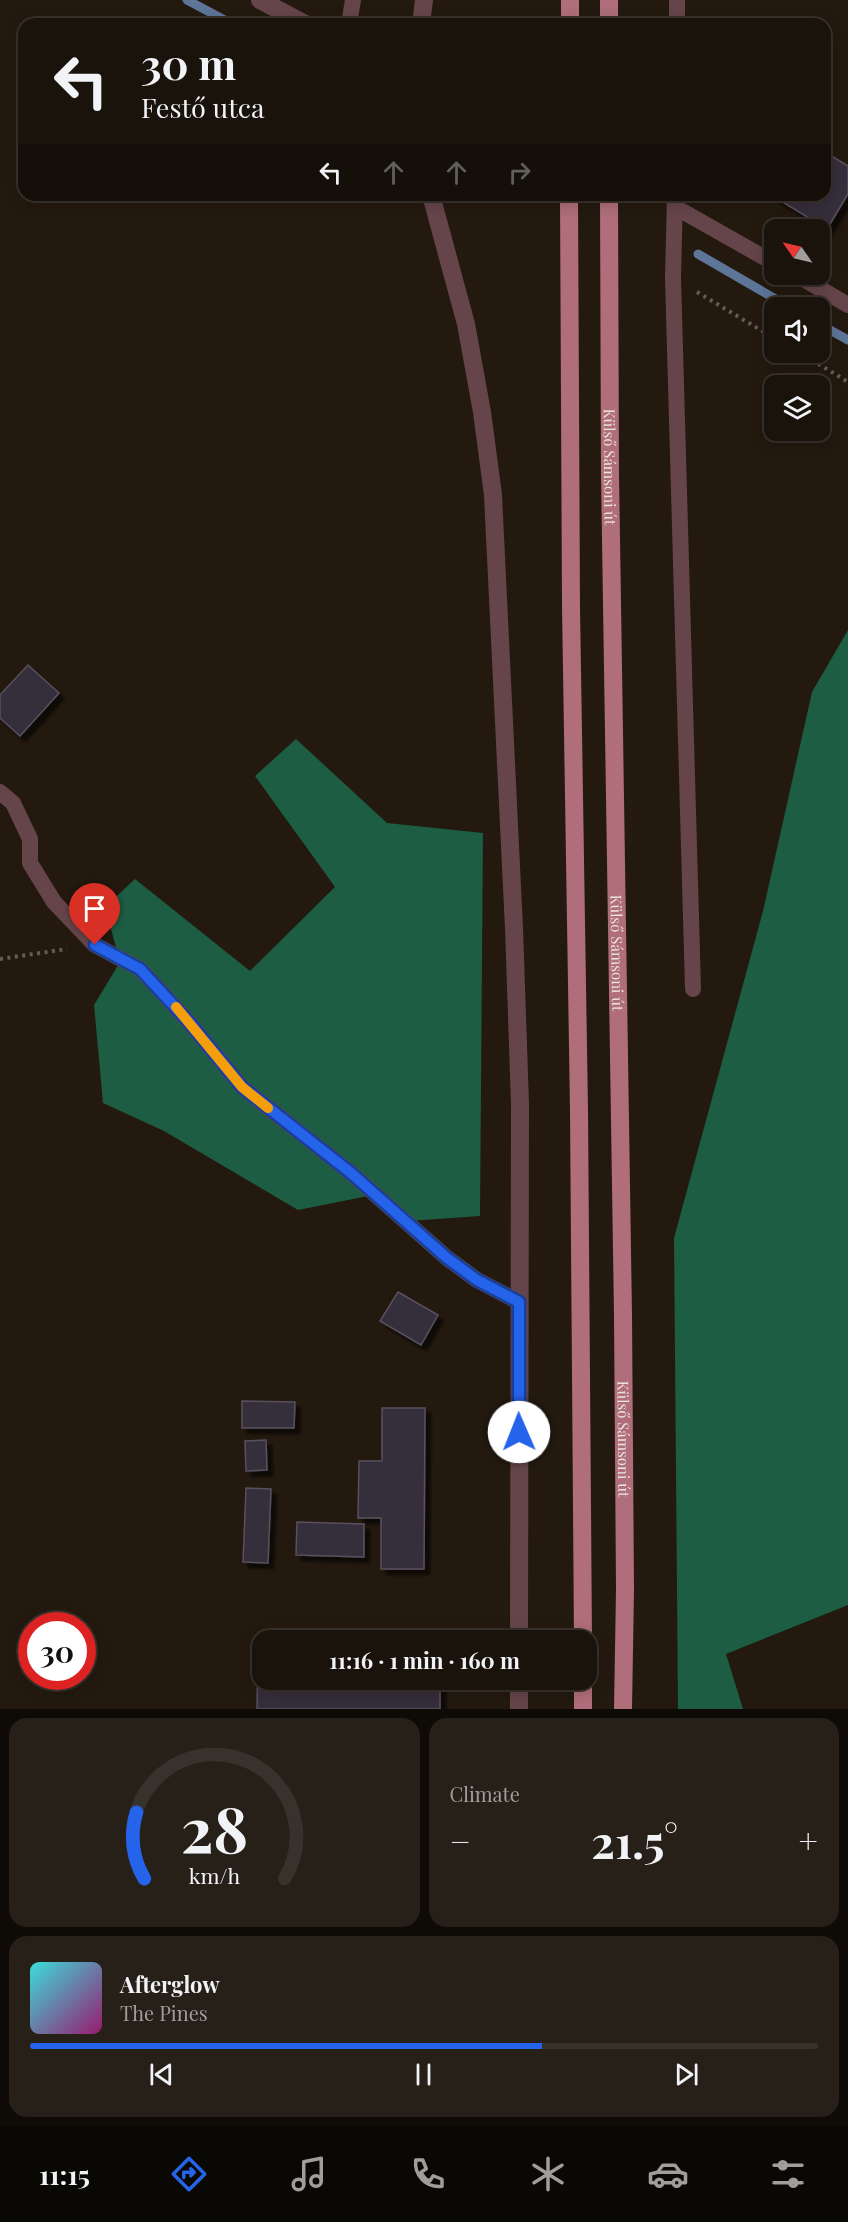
<!DOCTYPE html>
<meta charset="utf-8">
<style>
:root{--surface:#1a130b;--page:#272019;--text:#f1f3f6;--muted:#9f9e9d;--line:#38322c;--accent:#2563eb}
body{margin:0;font-family:"Playfair Display",serif;background:var(--page);color:var(--text);height:100vh;display:flex;flex-direction:column;font-size:22px;white-space:nowrap}
*{box-sizing:border-box;margin:0}
p{font-size:20px;color:var(--muted)}
.icon{flex:none;width:33px;height:33px;fill:none;stroke:currentColor;stroke-width:2;stroke-linecap:round;stroke-linejoin:round}
.map{position:relative;height:1709px;overflow:hidden}
.side{display:flex;flex-direction:column;gap:9px;padding:9px;background:#0e0a06;flex:1}
.side>*{flex:none}
.guide{position:absolute;left:18px;top:18px;width:813px;height:183px;border-radius:18px;box-shadow:0 3px 15px #0003,0 0 0 2px var(--line);background:#1a130b;color:var(--text);overflow:hidden}
.needle{width:39px;rotate:304deg}
.tools{position:absolute;left:764px;top:219px;display:grid;gap:12px}
.tools a{display:grid;place-items:center;width:66px;height:66px;border-radius:12px;background:var(--surface);box-shadow:0 3px 15px #0003,0 0 0 2px var(--line);font-size:30px}
.speed{position:absolute;left:18px;top:1612px;display:flex;gap:12px;font-size:30px;font-weight:700;text-align:center}
.speed>*{display:grid;place-content:center;width:78px;height:78px;border-radius:50%;background:var(--surface);box-shadow:0 3px 15px #0003,0 0 0 2px var(--line);line-height:1}
.speed .limit{border:9px solid #d22;background:#fff;color:#111}
.pin{position:absolute;display:grid;place-items:center;width:51px;height:51px;color:#fff;margin:-62px -26px;border-radius:50% 50% 50% 0;rotate:-45deg;box-shadow:0 0 6px #0007}
.pin .icon{rotate:45deg}
.me{position:absolute;width:66px;margin:-33px;rotate:359deg;stroke-linejoin:round;filter:drop-shadow(0 0 4px #0008)}
.turn{display:flex;align-items:center;gap:21px;height:126px;padding:0 24px;font-size:27px}
.turn .icon{width:78px;height:78px;stroke-width:2.5}
.turn b{display:block;font-size:42px;line-height:51px}
.lanes{display:flex;align-items:center;height:57px;padding:0 24px;background:#0003;justify-content:center;gap:30px;direction:ltr}
.lanes .off{opacity:.35}
.big{font-size:45px;font-weight:700;line-height:1.1}
.side .widget{flex:1;display:flex;flex-direction:column;justify-content:center;gap:9px;min-width:0;padding:0 21px;border-radius:18px;background:var(--page)}
.side .dial{align-items:center;gap:0}
.dial svg{height:156px;overflow:visible;fill:none;stroke:var(--line);stroke-width:7;stroke-linecap:round;text-anchor:middle}
.dial text{fill:var(--text);stroke:none}
.song{display:flex;align-items:center;gap:18px}
.cover{width:72px;height:72px;border-radius:9px;background:linear-gradient(135deg,hsl(180 70% 55%),hsl(320 70% 35%))}
.played{height:6px;border-radius:3px;background:linear-gradient(90deg,var(--accent) 65%,var(--line) 65%)}
.keys{display:flex;justify-content:space-around;direction:ltr}
.heat{display:flex;justify-content:space-between;align-items:center;font-size:33px;direction:ltr}
.side .tiles{flex:1;display:grid;gap:9px;grid-template-columns:1fr 1fr}
.widget:last-child{grid-column:span 2}
.trip{position:absolute;left:252px;top:1630px;width:345px;height:60px;border-radius:18px;background:var(--surface);box-shadow:0 3px 15px #0003,0 0 0 2px var(--line);font-weight:700;line-height:60px;text-align:center}
.tab-bar{display:flex;height:96px;justify-content:space-around;align-items:center;background:#0a0804;color:var(--muted)}
.tab-bar .icon{width:42px;height:42px}
.tab-bar .active{color:var(--accent)}
.tab-bar b{font-size:27px;color:var(--text)}
.map>svg:first-child{display:block}
</style>
<div class="map">
<svg width="848" height="1709" viewBox="0 0 848 1709">
<defs>
<filter id="shadow"><feDropShadow dx="5.5" dy="5.5" stdDeviation="1.5" flood-color="#0009"/></filter>
</defs>
<rect width="100%" height="100%" fill="#23190f"/>
<path fill="#1c5d43" d="M848,630v975l-122,49 17,55h-65l-4,-471 89,-327 49,-219z
M296,739l91,84 96,10 -3,383 -71,5 -41,-25 -70,14 -134,-79 -61,-28 -9,-98 26,-43 -15,-55 30,-28 115,92 85,-84 -80,-111z"/>
<g fill="none" stroke-linecap="round" stroke-linejoin="round">
<path stroke="#5d7597" stroke-width="9" d="M187,0l45,24
M698,254l93,54
M819,324l29,16"/>
</g>
<path fill="#352d3a" stroke="#58505e" stroke-width="1.5" filter="url(#shadow)" d="M825,152l23,14v28l-21,35 -56,-34h54z
M28,665l31,28 -39,43 -20,-18v-23z
M398,1292l40,23 -17,30 -41,-24z
M242,1401l53,1 -1,26h-52z
M382,1408h43l-1,161h-43v-51h-23l1,-57h23z
M266,1440l1,30 -21,1 -1,-30z
M246,1488l25,1 -3,74 -25,-1z
M297,1522l67,2v33l-68,-2z
M258,1647h4v33h178v29h-183z"/>
<g fill="none" stroke-linecap="round" stroke-linejoin="round">
<path stroke="#655c53" stroke-width="4" stroke-dasharray="3 4.5" stroke-linecap="butt" d="M697,292l77,46
M799,352l49,30
M0,959l67,-10"/>
<path stroke="#65454a" stroke-width="16" d="M349,24l4,-24
M677,24v-24
M675,195l-2,83 20,711
M675,207l99,56
M795,274l53,31
M0,792l13,11 17,36v24l24,39 41,43 45,24 48,52 54,66 109,86 96,85 30,22 42,22"/>
<path stroke="#65454a" stroke-width="18" d="M260,0l45,24
M421,24l3,-24
M431,195l35,129 16,88 11,83 21,433 6,176 -1,537
M519,1709v-29"/>
<g stroke="#af6e79" stroke-width="18">
<path d="M609,0v24"/>
<path d="M570,24v-24"/>
<path d="M569,195l2,412 8,503 4,531"/>
<path id="s1" d="M609,195l1,279 13,841 2,275 -2,119"/>
<path d="M583,1680v29"/>
</g>
</g>
<g fill="none" stroke-linecap="round" stroke-linejoin="round">
<defs>
<path id="route" d="M95,945l45,24 48,52 54,66 109,86 96,85 30,22 42,22v130"/>
</defs>
<use href="#route" stroke="#184099" stroke-width="15"/>
<use href="#route" stroke="#2563eb" stroke-width="10"/>
<path stroke="#f59e0b" stroke-width="10" d="M176,1007l66,80 26,21"/>
</g>
<g text-anchor="middle" dominant-baseline="central" stroke-width="6" stroke-linejoin="round" paint-order="stroke">
<g font-size="15" fill="#ebe4dd" stroke="#090503">
<text stroke="none"><textPath href="#s1" startOffset="272">Külső Sámsoni út</textPath></text>
<text stroke="none"><textPath href="#s1" startOffset="758">Külső Sámsoni út</textPath></text>
<text stroke="none"><textPath href="#s1" startOffset="1244">Külső Sámsoni út</textPath></text>
</g>
</g>
</svg>
<div class="tools">
<a><svg class="needle" viewBox="-14 -14 28 28"><path d="M0-13l5 13h-10z" fill="#e53935"/><path d="M0 13l5-13h-10z" fill="#9f9e9d"/></svg></a>
<a><svg class="icon" aria-label="sound" viewBox="0 0 24 24"><path d="M4 9h4l5-4v14l-5-4H4zM17 9q2 3 0 6"/></svg></a>
<a><svg class="icon" aria-label="layers" viewBox="0 0 24 24"><path d="M12 4l9 5-9 5-9-5zM3 14l9 5 9-5"/></svg></a>
</div>
<div class="speed"><div class="limit">30</div></div>
<div class="pin" style="left:95px;top:945px;background:#d93025"><svg class="icon" aria-label="arrive" viewBox="0 0 24 24"><path d="M6 21V4h12l-3 4 3 4H6"/></svg></div>
<svg class="me" style="left:519px;top:1432px" viewBox="-20 -20 40 40"><circle r="19" fill="#fff"/><path d="M0-13L10 11 0 6-10 11z" fill="#2563eb"/></svg>
<div class="trip">11:16 · 1 min · 160 m</div>
<div class="guide">
<div class="turn"><svg class="icon" aria-label="left" viewBox="0 0 24 24"><path d="M17 20v-9H6M10 6l-5 5 5 5"/></svg><div><b>30 m</b>Festő utca</div></div>
<div class="lanes"><svg class="icon" aria-label="left" viewBox="0 0 24 24"><path d="M17 20v-9H6M10 6l-5 5 5 5"/></svg><svg class="icon off" aria-label="ahead" viewBox="0 0 24 24"><path d="M12 20V5M6 11l6-6 6 6"/></svg><svg class="icon off" aria-label="ahead" viewBox="0 0 24 24"><path d="M12 20V5M6 11l6-6 6 6"/></svg><svg class="icon off" aria-label="right" viewBox="0 0 24 24"><path d="M7 20v-9h11M14 6l5 5-5 5"/></svg></div>
</div>
</div>
<section class="side">
<div class="tiles">
<div class="widget dial"><svg viewBox="0 0 100 80">
<path d="M14 69A42 42 0 1 1 86 69"/>
<path d="M14 69A42 42 0 0 1 10 35" stroke="#2563eb"/>
<text x="50" y="56" font-size="32" font-weight="700">28</text>
<text x="50" y="72" font-size="11">km/h</text>
</svg></div>
<div class="widget"><p>Climate</p>
<div class="heat"><a>−</a><b class="big">21.5°</b><a>+</a></div>
</div>
<div class="widget">
<div class="song"><i class="cover"></i><div><b>Afterglow</b><p>The Pines</p></div></div>
<div class="played"></div>
<div class="keys"><svg class="icon" aria-label="previous" viewBox="0 0 24 24"><path d="M18 5L8 12l10 7zM5 5v14"/></svg><svg class="icon" aria-label="pause" viewBox="0 0 24 24"><path d="M8 5v14M16 5v14"/></svg><svg class="icon" aria-label="next" viewBox="0 0 24 24"><path d="M6 5l10 7-10 7zM19 5v14"/></svg></div>
</div>
</div>
</section>
<nav class="tab-bar">
<b>11:15</b>
<svg class="icon active" aria-label="directions" viewBox="0 0 24 24"><path d="M12 3l9 9-9 9-9-9zM9 14v-3h6M13 9l2 2-2 2"/></svg>
<svg class="icon" aria-label="music" viewBox="0 0 24 24"><path d="M9 18V5l10-2v13"/><circle cx="6" cy="18" r="3"/><circle cx="16" cy="16" r="3"/></svg>
<svg class="icon" aria-label="phone" viewBox="0 0 24 24"><path d="M5 4h4l2 5-3 2q2 4 5 5l2-3 5 2v4C11 20 4 13 5 4z"/></svg>
<svg class="icon" aria-label="climate" viewBox="0 0 24 24"><path d="M12 3v18M4 7l16 10M4 17L20 7"/></svg>
<svg class="icon" aria-label="car" viewBox="0 0 24 24"><path d="M5 17H2v-5l4-1 3-4h7l3 4 3 1v5h-3M9 17h6M6 11h13"/><circle cx="7" cy="17" r="2"/><circle cx="17" cy="17" r="2"/></svg>
<svg class="icon" aria-label="filters" viewBox="0 0 24 24"><path d="M4 7h16M4 17h16"/><circle cx="9" cy="7" r="2"/><circle cx="15" cy="17" r="2"/></svg>
</nav>
